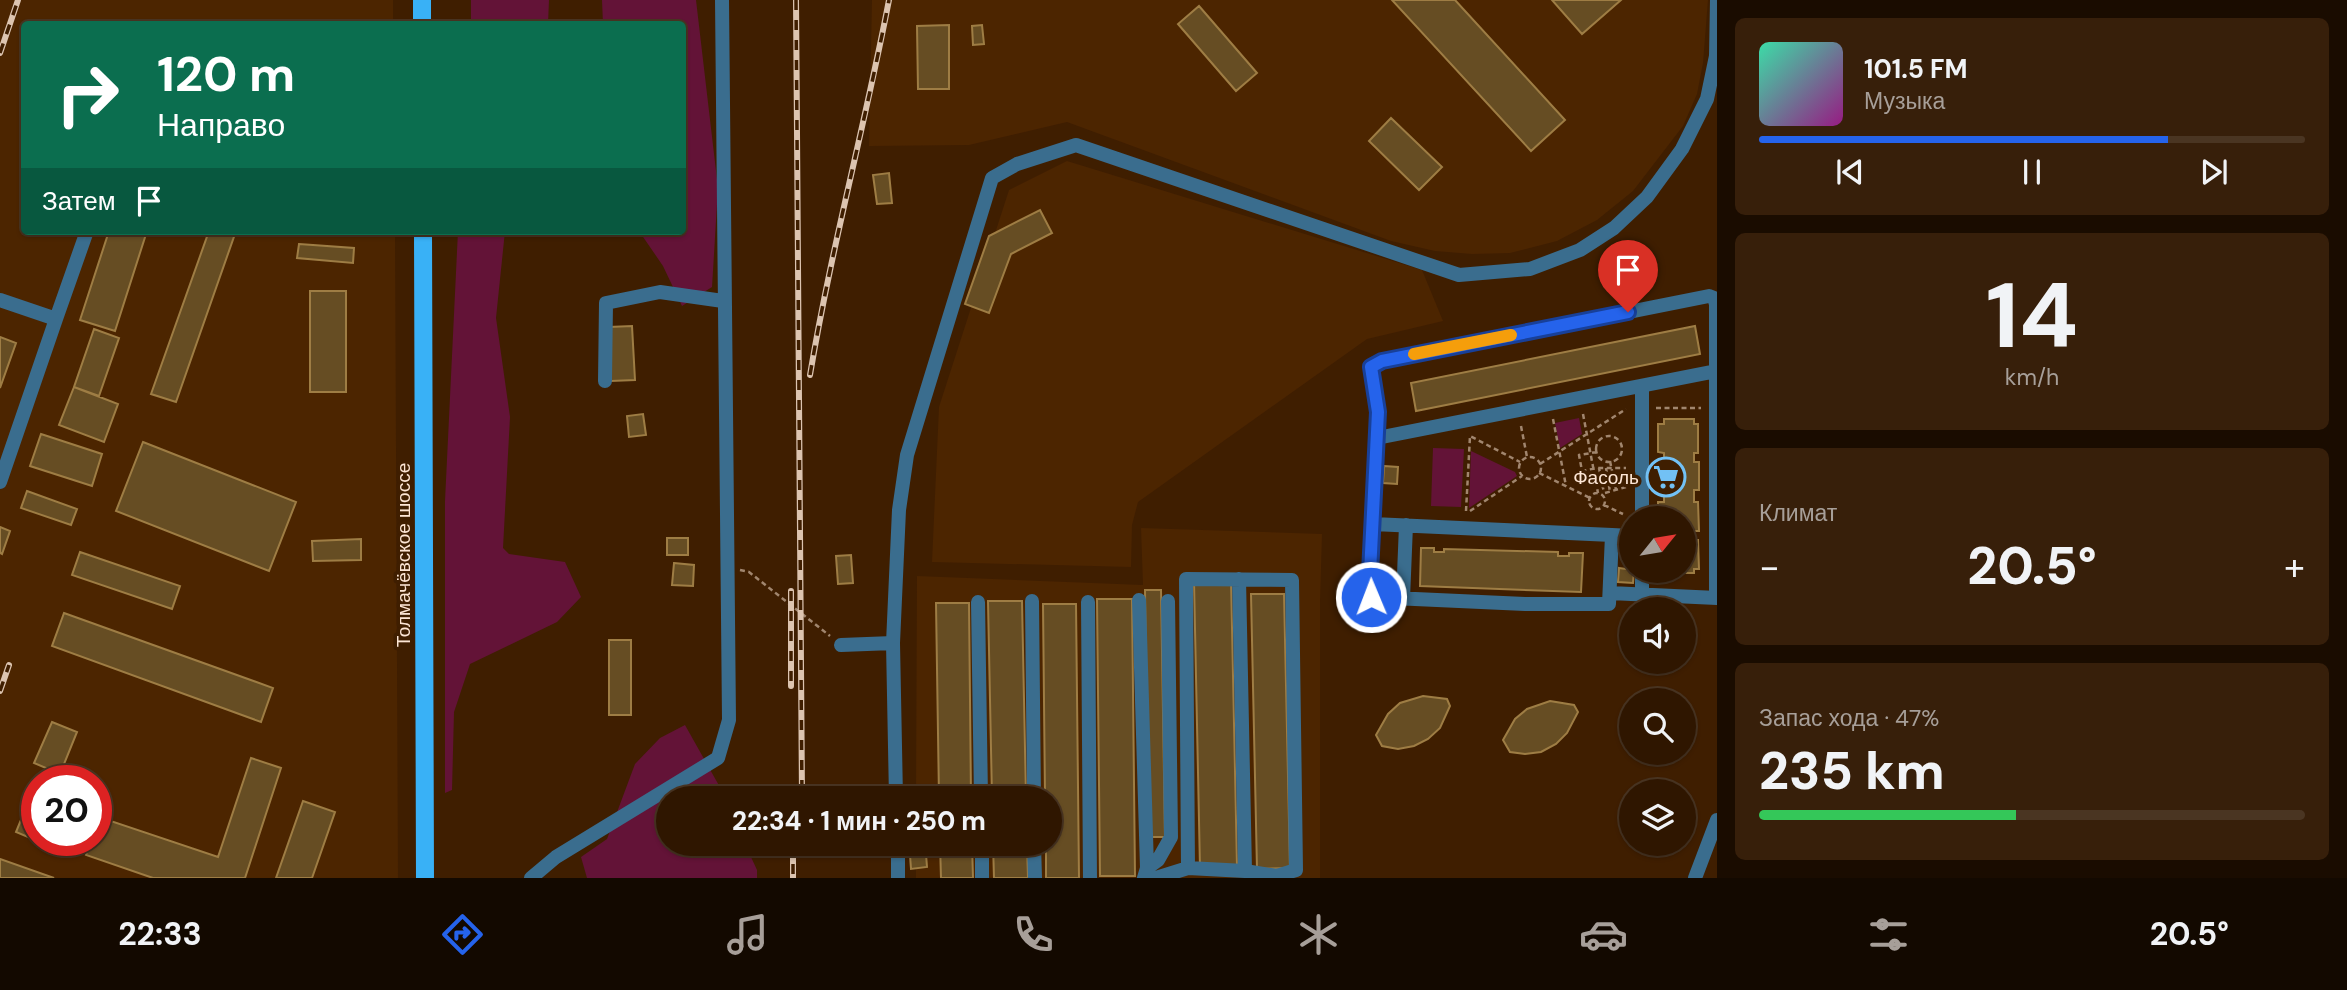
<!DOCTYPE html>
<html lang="ru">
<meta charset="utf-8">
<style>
:root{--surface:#2f1600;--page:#371f0a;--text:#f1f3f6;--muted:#a79f99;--line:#4a3522;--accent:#2563eb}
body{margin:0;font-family:"DM Sans",sans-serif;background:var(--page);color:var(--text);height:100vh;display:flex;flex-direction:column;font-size:26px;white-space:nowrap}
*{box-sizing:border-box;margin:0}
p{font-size:23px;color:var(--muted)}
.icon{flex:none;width:38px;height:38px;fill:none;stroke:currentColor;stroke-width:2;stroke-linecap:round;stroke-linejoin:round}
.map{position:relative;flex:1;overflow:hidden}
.drawer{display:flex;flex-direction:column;gap:18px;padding:18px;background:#1a0c00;width:630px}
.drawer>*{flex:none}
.banner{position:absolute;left:21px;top:21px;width:665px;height:214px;border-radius:7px;box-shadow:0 2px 5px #0004,0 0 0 2px var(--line);background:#0b6e4f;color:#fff;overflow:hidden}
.needle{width:46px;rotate:60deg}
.controls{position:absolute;left:1619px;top:506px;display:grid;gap:14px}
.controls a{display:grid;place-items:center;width:77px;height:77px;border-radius:50%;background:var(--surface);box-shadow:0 2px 5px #0004,0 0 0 2px var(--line);font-size:35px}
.speed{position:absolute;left:21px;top:765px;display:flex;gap:14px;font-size:35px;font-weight:700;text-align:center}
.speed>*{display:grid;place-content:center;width:91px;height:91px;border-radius:50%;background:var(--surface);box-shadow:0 2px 5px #0004,0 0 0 2px var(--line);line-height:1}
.speed .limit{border:10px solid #d22;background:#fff;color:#111}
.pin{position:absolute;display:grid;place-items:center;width:60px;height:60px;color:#fff;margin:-72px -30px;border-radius:50% 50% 50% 0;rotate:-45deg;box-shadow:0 0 7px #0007}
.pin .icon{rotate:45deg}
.me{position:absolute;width:77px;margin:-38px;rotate:359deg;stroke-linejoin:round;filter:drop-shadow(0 0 5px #0008)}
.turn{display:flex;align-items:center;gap:24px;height:147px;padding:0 21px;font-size:32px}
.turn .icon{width:91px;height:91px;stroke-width:2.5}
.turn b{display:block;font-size:49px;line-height:60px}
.then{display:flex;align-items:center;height:66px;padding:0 21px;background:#0003;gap:14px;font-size:26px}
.big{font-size:52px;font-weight:800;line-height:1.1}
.drawer .widget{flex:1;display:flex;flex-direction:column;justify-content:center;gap:10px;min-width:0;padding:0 24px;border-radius:10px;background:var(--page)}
.drawer .dial{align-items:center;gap:0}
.dial b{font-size:91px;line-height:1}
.song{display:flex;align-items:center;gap:21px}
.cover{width:84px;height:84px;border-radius:10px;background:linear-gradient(135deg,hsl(160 70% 55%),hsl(310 70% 35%))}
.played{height:7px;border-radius:4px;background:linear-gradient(90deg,var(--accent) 75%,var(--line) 75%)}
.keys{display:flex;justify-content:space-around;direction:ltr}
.heat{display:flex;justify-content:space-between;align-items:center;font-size:38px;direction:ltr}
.charge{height:10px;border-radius:5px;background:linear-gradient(90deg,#34c759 47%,var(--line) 0)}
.trip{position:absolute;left:656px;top:786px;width:406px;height:70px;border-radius:35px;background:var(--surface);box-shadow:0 2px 5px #0004,0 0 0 2px var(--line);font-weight:800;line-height:70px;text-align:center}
.menu{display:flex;height:112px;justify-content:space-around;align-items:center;background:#130900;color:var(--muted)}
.menu .icon{width:49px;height:49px}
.menu .current{color:var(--accent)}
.menu b{font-size:32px;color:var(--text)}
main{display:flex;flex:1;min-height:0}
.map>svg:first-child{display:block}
</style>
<main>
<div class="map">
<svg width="1717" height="878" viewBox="0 0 1717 878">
<rect width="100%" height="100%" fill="#3f1e00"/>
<path fill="#4c2500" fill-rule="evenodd" d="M0,0h393v24h-369v207h371l3,647h-398zM37,780h59v60h-59z
M872,0h836l-5,63 -6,31 -14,32 -50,65 -36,29 -40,21 -47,12 -38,1 -37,-3 -44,-10 -324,-119 -98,23 -100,1z
M1067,161l355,109 21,51 -76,18 -229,163 -6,23 -1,42 -199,-5 7,-155 70,-217z
M1141,528l181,6 -2,68v276h-404v-34h134v-46h-134l1,-222 226,9z"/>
<path fill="#631337" d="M471,0h78l-1,24h-77z
M602,0h94l22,188 -6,99 -30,19 -19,-40 -24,-35h43v-207h-79z
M458,231h47l-9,87 14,99 -7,131 6,6 56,8 16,35 -24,25 -87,42 -16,48 -2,78 -7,3v-292z
M1579,418l3,16 -22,14 -5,-25z
M1433,448l31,1 -3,58 -30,-1z
M1471,451l44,21 2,4 -48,32z
M685,725l41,73h-58v46h77l12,26v8h-170l-6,-21 26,-18 28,-75 25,-26z"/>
<path fill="#664d23" stroke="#9e7d44" stroke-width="2" d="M1392,0h63l110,120 -34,31z
M1552,0h69l-39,34z
M1199,6l58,67 -21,18 -58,-67z
M949,25v64h-31l-1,-63z
M982,25l2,19 -11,1 -1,-19z
M1391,118l51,49 -23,23 -50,-49z
M889,173l3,30 -15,1 -4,-29z
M1040,210l12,23 -41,21 -22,59 -24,-9 24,-68z
M109,231h38l-32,100 -35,-11z
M209,231h27l-60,171 -25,-8z
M299,244l55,4 -1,15 -56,-5z
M310,291h36v101h-36z
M632,326l3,54 -24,1 -2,-54z
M1695,326l5,28 -284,57 -5,-28z
M94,329l25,9 -20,58 -25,-9z
M0,337l16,6 -16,45z
M74,387l44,17 -14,38 -45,-17z
M643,414l3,21 -17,2 -2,-21z
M1664,419h30v5h4v29h-4v9h5v28h-5v12h4l1,29h-5v9h4l1,29h-5v4h-29v-3h19v-52h-26v-16h6v-12h-6v-28h6v-9l-6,-1v-28h6z
M41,434l61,20 -10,32 -62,-20z
M143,442l153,60 -27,69 -153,-60z
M1384,466l14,1 -1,17 -14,-1z
M27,491l50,18 -6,16 -50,-17z
M0,527l10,4 -8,23 -2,-1z
M667,538h21v17h-21z
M361,539v21l-48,1 -1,-20z
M1421,548h13v4h10v-3l114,3v4h11v-3h14l-2,39 -161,-6z
M80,552l100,34 -8,23 -100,-34z
M851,555l2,28 -15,1 -2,-28z
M674,563l20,2 -1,21 -21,-1z
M1619,568l15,2 -1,13 -15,-1z
M1231,580l6,287 -37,1 -6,-287z
M1145,590h16l4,247h-17z
M1251,594h33l6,274 -33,1z
M1097,599h35l3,277h-35z
M988,601h34l4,197h-34z
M936,603h33l2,195h-32z
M1043,604h33l3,274h-33v-34h4v-46h-5z
M64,613l209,75 -12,34 -209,-76z
M609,640h22v75h-22z
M1423,696l24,3 3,7 -10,22 -12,11 -14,7 -16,3 -16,-3 -6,-11 12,-21 12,-11z
M1550,701l24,4 4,7 -11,21 -11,11 -15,8 -16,2 -15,-2 -7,-12 12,-21 12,-10z
M52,722l25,10 -17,42 -26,-11z
M251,758l30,10 -36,110h-92l-67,-23 5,-15h5l3,-23 119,40z
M303,801l32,11 -23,66h-36z
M27,805l10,4v31h12l-2,5 -31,-13z
M940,844h32l1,34h-32z
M993,844h34l1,34h-34z
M926,854l1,13 -16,2 -1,-14z
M0,859l54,19h-54z"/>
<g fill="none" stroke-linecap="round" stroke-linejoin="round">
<path stroke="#a1866e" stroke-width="2.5" stroke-dasharray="5 3.5" stroke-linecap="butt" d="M1656,408h45
M1583,414l15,79
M1553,419l13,67
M1521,426l6,31
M1596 449a13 13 0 1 1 26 0a13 13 0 1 1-26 0Z
M1597,452l-18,3 3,16 16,-3h28
M1519 468a11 11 0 1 1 22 0a11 11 0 1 1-22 0Z
M1610,461l6,29
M1540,464l86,-55
M1599,468l5,25
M1606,468l4,24
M1539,473l51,25
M1605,493l21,-6
M1589 501a8 8 0 1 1 16 0a8 8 0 1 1-16 0Z
M1604,505l19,9
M1466,511l4,-75 50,26
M1470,511l52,-35
M740,570l9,2 81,64"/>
<path stroke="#3a6d8e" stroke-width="14" d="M0,300l56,19 31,-88
M605,381l1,-78 54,-11 63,9
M1642,386v132
M1377,438l339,-67
M0,482l56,-163
M1373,524l239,11 -3,69h-84l-154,-7 -2,-4 9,-181 -7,-45 11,-6 327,-65 5,2 2,6v294
M1612,535l19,1
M1642,570v24
M1239,579l6,292
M1610,593l107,5
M1403,599l3,-74
M1139,600l8,268
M1032,601l2,197
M978,602l3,196
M1088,602l2,276
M841,645l52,-2
M896,798l-3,-155 6,-133 8,-55 85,-277 25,-14 59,-19 383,130 71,-6 50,-19 34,-22 33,-31 35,-48 25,-50 9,-43 1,-56
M898,844v34
M982,844v34
M1034,844l1,34
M531,878l25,-21 162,-99 11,-38 -7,-720
M1144,878l3,-10 11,-8 13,-23 -3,-236
M1156,878l32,-10 57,3 32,5 19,-6 -4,-290 -106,-1 2,289
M1695,878l22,-58"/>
<path stroke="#39b1f6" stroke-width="18" d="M422,0v24
M423,231l2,647"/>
<defs>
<path id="rail" d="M796,0l6,798
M0,53l18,-53
M810,375c21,-126 55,-250 79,-375
M791,591v95
M0,691l9,-26
M793,844v34"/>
</defs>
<use href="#rail" stroke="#dcc4b0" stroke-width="6"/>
<use href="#rail" stroke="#3f1e00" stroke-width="3.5" stroke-dasharray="10" stroke-linecap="butt"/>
</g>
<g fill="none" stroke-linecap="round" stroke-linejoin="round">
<defs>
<path id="route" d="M1371,597l-2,-4 9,-181 -7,-45 11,-6 246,-49"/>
</defs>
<use href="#route" stroke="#184099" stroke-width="18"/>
<use href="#route" stroke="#2563eb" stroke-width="12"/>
<path stroke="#f59e0b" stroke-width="12" d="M1414,354l97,-19"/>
</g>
<defs>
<symbol id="supermarket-ring" viewBox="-11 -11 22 22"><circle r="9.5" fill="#3f1e00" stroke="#72c1f5" stroke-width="1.5"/><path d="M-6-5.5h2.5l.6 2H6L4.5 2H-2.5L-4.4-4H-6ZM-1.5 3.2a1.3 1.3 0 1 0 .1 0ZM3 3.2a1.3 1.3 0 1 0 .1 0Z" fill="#72c1f5"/></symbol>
</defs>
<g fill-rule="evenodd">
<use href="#supermarket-ring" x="1644" y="455" width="44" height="44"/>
</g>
<g text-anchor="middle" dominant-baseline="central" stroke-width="7" stroke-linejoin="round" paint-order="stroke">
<g font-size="19" fill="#fde6d5" stroke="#3f1e00" text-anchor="end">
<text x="1639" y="477">Фасоль</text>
</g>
<g font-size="19" fill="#fde6d5" stroke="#3f1e00">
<text transform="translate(403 555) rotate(-90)">Толмачёвское шоссе</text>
</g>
</g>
</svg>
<div class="controls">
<a><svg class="needle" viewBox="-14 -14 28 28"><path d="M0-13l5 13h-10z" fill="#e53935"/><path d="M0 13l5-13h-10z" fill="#a79f99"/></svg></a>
<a><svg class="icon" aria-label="sound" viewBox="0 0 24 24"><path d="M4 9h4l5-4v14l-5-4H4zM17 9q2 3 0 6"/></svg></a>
<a><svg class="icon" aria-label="search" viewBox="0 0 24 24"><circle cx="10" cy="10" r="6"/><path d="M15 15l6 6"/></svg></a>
<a><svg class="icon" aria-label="layers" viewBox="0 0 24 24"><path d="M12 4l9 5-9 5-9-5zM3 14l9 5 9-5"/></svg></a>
</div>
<div class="speed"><div class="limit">20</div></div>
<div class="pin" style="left:1628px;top:312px;background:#d93025"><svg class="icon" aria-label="arrive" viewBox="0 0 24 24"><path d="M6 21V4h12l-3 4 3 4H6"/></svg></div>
<svg class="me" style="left:1371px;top:597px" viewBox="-20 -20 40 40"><circle r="17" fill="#2563eb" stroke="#fff" stroke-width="3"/><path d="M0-11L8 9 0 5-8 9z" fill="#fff"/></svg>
<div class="trip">22:34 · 1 мин · 250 m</div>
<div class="banner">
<div class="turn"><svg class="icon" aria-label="right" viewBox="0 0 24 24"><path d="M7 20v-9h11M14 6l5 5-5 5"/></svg><div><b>120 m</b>Направо</div></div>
<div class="then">Затем<svg class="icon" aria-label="arrive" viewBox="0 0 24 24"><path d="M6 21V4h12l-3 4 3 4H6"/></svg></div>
</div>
</div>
<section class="drawer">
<div class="widget">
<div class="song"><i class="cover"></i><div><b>101.5 FM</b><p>Музыка</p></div></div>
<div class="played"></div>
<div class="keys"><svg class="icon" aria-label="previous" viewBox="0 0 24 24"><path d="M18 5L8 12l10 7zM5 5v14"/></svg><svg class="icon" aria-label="pause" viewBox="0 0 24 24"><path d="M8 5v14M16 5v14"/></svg><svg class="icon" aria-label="next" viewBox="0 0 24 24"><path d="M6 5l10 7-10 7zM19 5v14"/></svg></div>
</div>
<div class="widget dial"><b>14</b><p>km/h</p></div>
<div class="widget"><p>Климат</p>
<div class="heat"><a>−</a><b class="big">20.5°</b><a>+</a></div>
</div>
<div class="widget"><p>Запас хода · 47%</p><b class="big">235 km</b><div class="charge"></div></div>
</section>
</main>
<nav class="menu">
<b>22:33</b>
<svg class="icon current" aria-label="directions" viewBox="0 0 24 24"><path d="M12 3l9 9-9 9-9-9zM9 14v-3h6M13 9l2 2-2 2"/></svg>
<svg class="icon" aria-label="music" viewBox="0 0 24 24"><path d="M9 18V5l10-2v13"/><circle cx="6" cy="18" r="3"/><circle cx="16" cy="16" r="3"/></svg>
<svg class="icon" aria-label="phone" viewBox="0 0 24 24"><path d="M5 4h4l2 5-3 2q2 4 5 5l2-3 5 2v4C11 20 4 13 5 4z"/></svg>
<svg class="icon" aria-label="climate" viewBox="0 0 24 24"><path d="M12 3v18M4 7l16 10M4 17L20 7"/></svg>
<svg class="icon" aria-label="car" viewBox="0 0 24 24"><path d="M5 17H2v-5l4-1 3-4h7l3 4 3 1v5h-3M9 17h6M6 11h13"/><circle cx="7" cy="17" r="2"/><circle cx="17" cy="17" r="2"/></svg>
<svg class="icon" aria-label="filters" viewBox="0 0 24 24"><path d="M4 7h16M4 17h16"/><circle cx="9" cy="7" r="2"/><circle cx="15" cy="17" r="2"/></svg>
<b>20.5°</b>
</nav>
